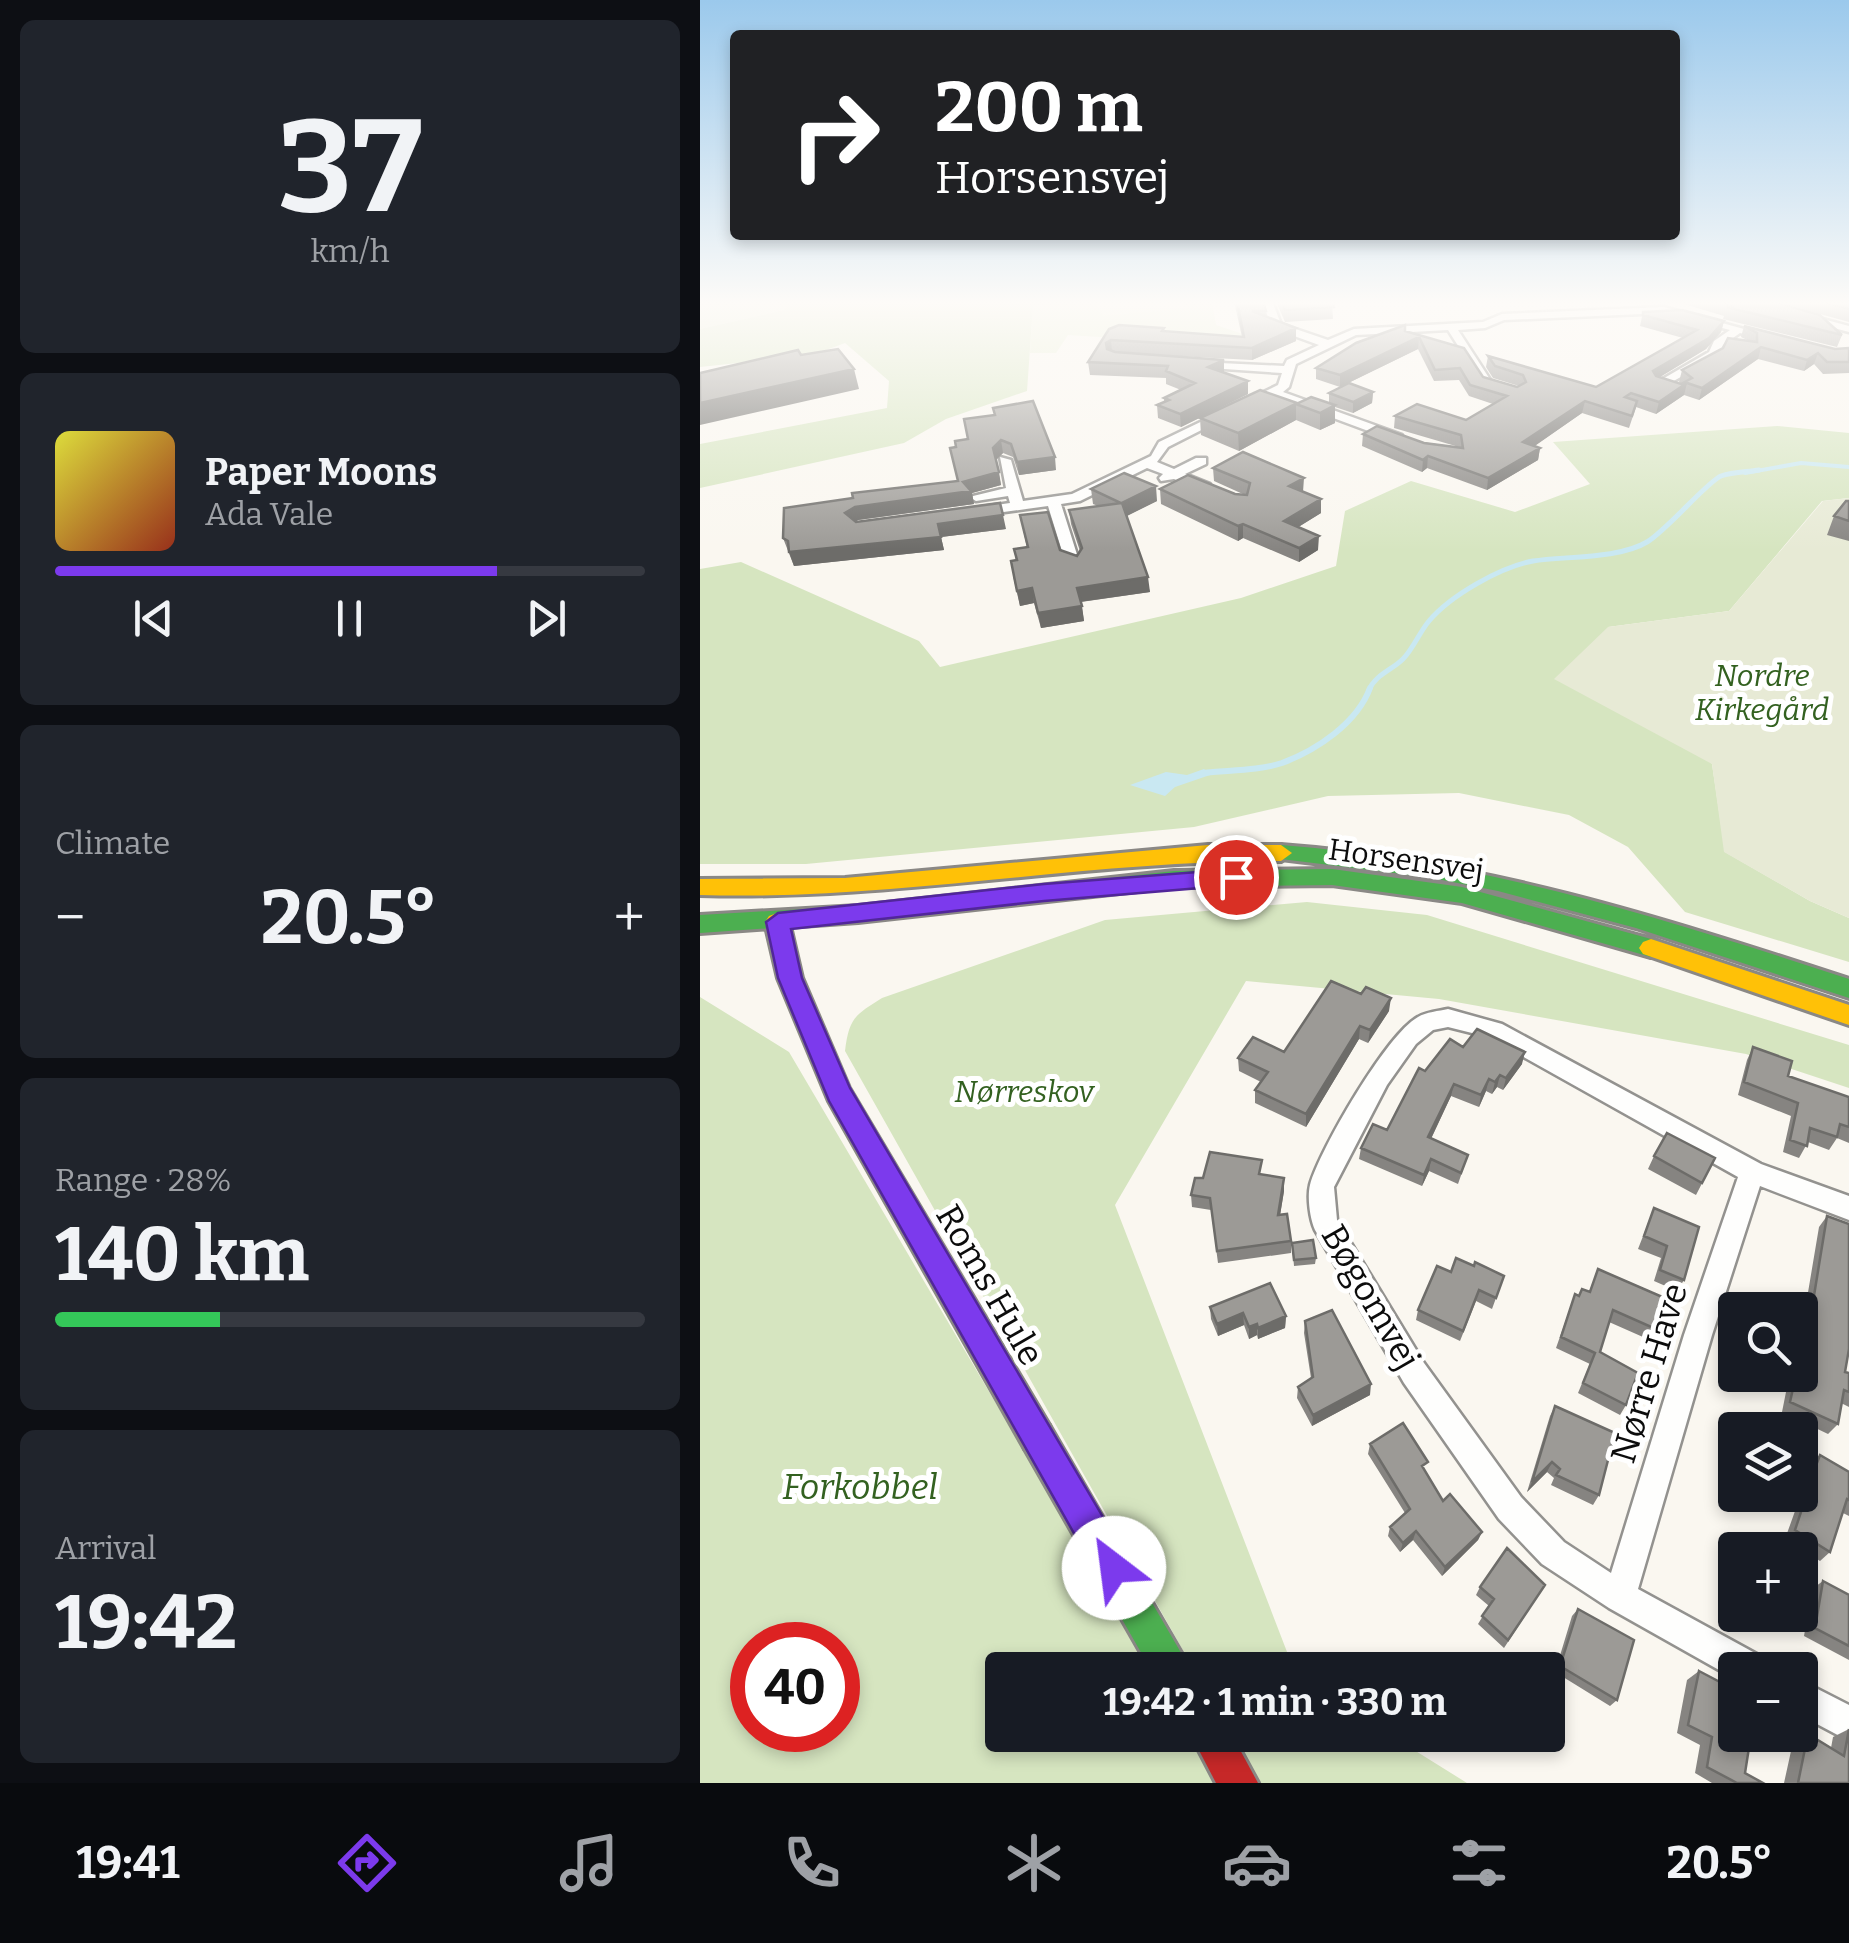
<!DOCTYPE html>
<meta charset="utf-8">
<style>
:root{--surface:#171b24;--page:#20242c;--text:#f1f3f6;--muted:#9ea1a6;--line:#363941;--accent:#7c3aed}
body{margin:0;font-family:Bitter,serif;background:var(--page);color:var(--text);height:100vh;display:flex;flex-direction:column;font-size:38px;white-space:nowrap}
*{box-sizing:border-box;margin:0}
p{font-size:32px;color:var(--muted)}
.icon{flex:none;width:55px;height:55px;fill:none;stroke:currentColor;stroke-width:2;stroke-linecap:round;stroke-linejoin:round}
.map{position:relative;flex:1;overflow:hidden}
.sheet{display:flex;flex-direction:column;gap:20px;padding:20px;background:#0d0f14;width:700px}
.sheet>*{flex:none}
.top-card{position:absolute;left:30px;top:30px;width:950px;height:210px;border-radius:10px;box-shadow:0 5px 15px #0003;background:#202124;color:#fff;overflow:hidden}
.tools{position:absolute;left:1018px;top:1292px;display:grid;gap:20px}
.tools a{display:grid;place-items:center;width:100px;height:100px;border-radius:10px;background:var(--surface);box-shadow:0 5px 15px #0003;font-size:50px}
.speed{position:absolute;left:30px;top:1622px;display:flex;gap:20px;font-size:50px;font-weight:700;text-align:center}
.speed>*{display:grid;place-content:center;width:130px;height:130px;border-radius:50%;background:var(--surface);box-shadow:0 5px 15px #0003;line-height:1}
.speed .limit{border:15px solid #d22;background:#fff;color:#111}
.pin{position:absolute;display:grid;place-items:center;width:85px;height:85px;color:#fff;margin:-42px;border:5px solid #fff;border-radius:50%;box-shadow:0 2px 10px #0007}
.me{position:absolute;width:110px;margin:-55px;rotate:330deg;stroke-linejoin:round;filter:drop-shadow(0 0 8px #0008)}
.turn{display:flex;align-items:center;gap:35px;height:210px;padding:0 40px;font-size:45px}
.turn .icon{width:130px;height:130px;stroke-width:2.5}
.turn b{display:block;font-size:70px;line-height:85px}
.big{font-size:75px;font-weight:700;line-height:1.1}
.sheet .tile{flex:1;display:flex;flex-direction:column;justify-content:center;gap:15px;min-width:0;padding:0 35px;border-radius:15px;background:var(--page)}
.sheet .dial{align-items:center;gap:0}
.dial b{font-size:130px;line-height:1}
.song{display:flex;align-items:center;gap:30px}
.cover{width:120px;height:120px;border-radius:15px;background:linear-gradient(135deg,hsl(60 70% 55%),hsl(10 70% 35%))}
.played{height:10px;border-radius:5px;background:linear-gradient(90deg,var(--accent) 75%,var(--line) 75%)}
.keys{display:flex;justify-content:space-around;direction:ltr}
.heat{display:flex;justify-content:space-between;align-items:center;font-size:55px;direction:ltr}
.charge{height:15px;border-radius:8px;background:linear-gradient(90deg,#34c759 28%,var(--line) 0)}
.trip{position:absolute;left:285px;top:1652px;width:580px;height:100px;border-radius:10px;background:var(--surface);box-shadow:0 5px 15px #0003;font-weight:700;line-height:100px;text-align:center}
.menu{display:flex;height:160px;justify-content:space-around;align-items:center;background:#090b0e;color:var(--muted)}
.menu .icon{width:70px;height:70px}
.menu .current{color:var(--accent)}
.menu b{font-size:45px;color:var(--text)}
main{display:flex;flex:1;min-height:0}
.map>svg:first-child{display:block}
</style>
<main>
<section class="sheet">
<div class="tile dial"><b>37</b><p>km/h</p></div>
<div class="tile">
<div class="song"><i class="cover"></i><div><b>Paper Moons</b><p>Ada Vale</p></div></div>
<div class="played"></div>
<div class="keys"><svg class="icon" aria-label="previous" viewBox="0 0 24 24"><path d="M18 5L8 12l10 7zM5 5v14"/></svg><svg class="icon" aria-label="pause" viewBox="0 0 24 24"><path d="M8 5v14M16 5v14"/></svg><svg class="icon" aria-label="next" viewBox="0 0 24 24"><path d="M6 5l10 7-10 7zM19 5v14"/></svg></div>
</div>
<div class="tile"><p>Climate</p>
<div class="heat"><a>−</a><b class="big">20.5°</b><a>+</a></div>
</div>
<div class="tile"><p>Range · 28%</p><b class="big">140 km</b><div class="charge"></div></div>
<div class="tile"><p>Arrival</p><b class="big">19:42</b></div>
</section>
<div class="map">
<svg width="1149" height="1783" viewBox="0 0 1149 1783">
<rect width="100%" height="100%" fill="#faf7f0"/>
<path fill="#e5eed1" d="M0,301h93l-9,9 -84,19z
M377,301h135l4,24 30,10 -21,10 -157,-10 -12,18h-26l3,-47z"/>
<path fill="#d6e5c0" fill-rule="evenodd" d="M93,301h284l-44,5 -6,85 -81,28 -42,24 -204,45v-44l187,-36 2,-27 -44,-38 -32,12 -113,12v-38l84,-19z
M1077,426l72,7v65l-27,3 -93,110 -121,16 104,137 13,88 85,49 39,17v44l-164,-50 -57,-65 -59,-32 -110,-22 -131,3 -134,31 -388,37h-106v-295l41,-7 178,79 21,26 301,-69 95,-32 9,-55 66,-30 104,31 75,-28 -37,-42z
M607,902l120,13 422,130v43l-103,-34 -307,-55 -193,-18 -131,224 179,465h-100l-349,-619c4,-33 10,-36 37,-53l223,-78z
M0,997l89,55 364,618h-151v65h189l28,48h-519zM52,1645h86v85h-86z
M530,1735h160l77,48h-209z"/>
<path fill="#e7ead5" d="M1149,498v420l-39,-17 -86,-49 -12,-88 -158,-85 54,-52 121,-16 94,-110z"/>
<path fill="#eef2db" d="M423,301h59l5,7 -84,8 -7,-12z"/>
<path fill="#c9e8f2" d="M504,769l6,6 -35,12 -10,9 -35,-11 36,-13 21,3z"/>
<g fill="none" stroke-linecap="round" stroke-linejoin="round">
<path stroke="#c9e8f2" stroke-width="4" d="M1045,473l56,-10 48,4"/>
<path stroke="#c9e8f2" stroke-width="5" d="M669,690c6,-15 23,-20 34,-31 10,-10 16,-26 26,-38 21,-25 71,-54 104,-60 32,-5 86,-2 114,-19 20,-12 61,-61 74,-66 12,-4 26,-4 38,-6"/>
<path stroke="#c9e8f2" stroke-width="6" d="M503,773c25,-3 55,-2 79,-10 35,-13 75,-40 88,-75"/>
<defs>
<path id="street" d="M562,301h10l9,23 47,16 26,-11 129,-7 19,-8 162,-7 109,30 -5,3 -28,-7 -17,12 -5,11 -48,27 14,6 -6,3 -24,-8 55,-32 5,-11 16,-11 -66,-17 -160,7 -19,8 -27,2 33,51 18,7 -6,3 -20,-6 -35,-55 -92,5 -60,29 -7,23 -6,5 119,43v6l-4,1 -124,-46 -23,12h-8v-6l35,-17 4,-12 -87,-6v-4l4,-1 85,4 3,-6 32,-15 -47,-17z
M1104,314l45,12v6l-49,-13v-4z
M517,414l10,3 -59,30 -11,15 17,7 22,-11h10v6l-21,10 25,10v6h-10l-26,-11 -13,2 -2,-3 4,-4 -16,-6 -67,33 -19,3 19,60 -2,3 -12,-3 -18,-58 -73,10 -7,-4 7,-4 35,-5 -2,-7 -32,5 -7,-4 37,-9 -6,-31 11,3 12,41 49,-7 79,-38 8,-14z
M748,1009l54,15 259,140 88,32v24l-89,-34 -48,149 -74,254 126,69 5,12h-34v9l-126,-71 -67,-44 -43,-45 -95,-136 -89,-153c-5,-11 -8,-33 -5,-45 10,-36 77,-151 108,-168 8,-5 21,-6 30,-8zM748,1027l40,10 250,140 -54,158 -73,238 -47,-31 -43,-45 -97,-134 -87,-143 -3,-33 53,-102 29,-41 17,-14z
M1100,1680l49,25v36l-49,-26z"/>
<path id="fast" d="M581,845c199,15 379,72 568,134v19l-213,-70 -138,-37 -71,-14 -154,-19 -3,-5 3,-5z
M632,869l130,18 189,52 8,3 4,6 -4,6 -8,3 -189,-54 -130,-18 -158,2 -316,35 -158,11v-18l158,-9 316,-35z
M337,1421l12,4 142,245h-40l-126,-221 -4,-12 4,-12z"/>
<path id="slow" d="M508,845h73l11,8 -11,8c-195,-1 -386,40 -581,34v-16l145,-1z
M77,913l8,3 4,6 13,56 47,110 200,337 4,12 -4,12 -12,4 -12,-4 -196,-348 -51,-123 -13,-56 4,-6z
M951,939l198,66v20l-206,-71 -4,-6 4,-6z"/>
<path id="jam" d="M491,1735h41l26,48h-42z"/>
</defs>
<use href="#street" stroke="#93928f" stroke-width="5"/>
<use href="#fast" stroke="#8a8885" stroke-width="6"/>
<use href="#slow" stroke="#8a8885" stroke-width="6"/>
<use href="#jam" stroke="#8a8885" stroke-width="6"/>
<use href="#street" fill="#fefefd" fill-rule="evenodd"/>
<use href="#fast" fill="#4caf50" fill-rule="evenodd"/>
<use href="#slow" fill="#ffc107" fill-rule="evenodd"/>
<use href="#jam" fill="#c62828" fill-rule="evenodd"/>
</g>
<path fill="#868481" d="M534,301h29l3,16 30,24 -44,19 -131,-7 103,7v13l24,8v13l-67,33 -23,-9 -1,-13 7,-3v-4l17,-8 -15,-6v-6l-76,-3 -2,-13 21,-33 55,-1v3l78,6z
M576,301h56l1,18 -48,3z
M974,301h97l71,34 -5,12 -114,-28 1,-3z
M1073,301h76v21z
M943,312l81,9 -3,11 -15,17 -46,28 21,7 -2,-2 3,-12 65,-30 -6,-3 3,-11 91,23 14,-1v25l-26,1 -9,-10 -10,7 -46,-12 -59,41 -15,-5 -28,19 -20,-7 -7,21 -47,-15 -48,33 6,2 -2,12 -51,30 -60,-22 -5,4 -60,-26 1,-12 96,13 -65,-19 1,-12 71,4 27,-16 -24,-8 -10,-16 -25,1 -16,-32 -78,38 -24,-8v-11l89,-37 78,46 34,10 2,-1 -26,-8 -7,-11 2,-11 108,31 87,-49 -43,-12z
M673,392l-1,11 -19,10 -18,-6v16l-15,7 -24,-10 -57,31 -38,-16 -1,-17 97,-14 32,-1v-10z
M264,419l92,51 -37,5 -6,-18 -10,-4 -7,7 5,25 -29,8 2,11 -116,16 -2,2 150,7 -65,8 3,13 -150,16 -11,-28 70,-40 104,-17 -1,-34 12,-8z
M513,468l90,24 18,21 -23,14 20,23 -19,12 -56,-24 -5,3 -77,-37 -1,-15 85,6 -31,-14z
M391,489l66,12 -31,15 24,76 -69,10 3,19 -43,7 -7,-25 -14,3 -7,-30 3,-15 -2,-12 13,-1 -7,-33 40,35 17,6 3,-5 -9,-27 -2,-14 29,-4 -5,-2z
M1149,501v40l-22,-6 7,-19z
M689,1011l-21,32 -9,-4 -53,88 -51,-24v-13l6,-8 -22,-11 -1,-13 46,-6z
M763,1047l59,17 -19,26 -6,-3 -5,7 -6,-3 -7,16 -28,-11 -20,43 37,16 -10,29 -29,-13 -7,15 -63,-27 2,-11 26,-18 38,-59z
M1053,1047l35,29 61,21v46l-12,-5 -8,12 -21,-8 -9,16 -16,-6 8,-36 -53,-21 9,-35z
M954,1156l61,2 -19,37 -48,-26z
M562,1175l22,3v13l-4,24 11,26v12l-73,10 -7,-53 -19,-3 -1,-12 12,-17z
M954,1208l30,72 -7,11 -23,-10 7,-23 -23,-9z
M1127,1216l18,156 4,1v34l-8,-4 -3,21 -10,10 -46,-22 7,-35 2,-2h9v-35l19,-113z
M592,1243l24,15 -1,6 -21,2z
M774,1266l30,10 -12,33 -16,-8 -16,40 -44,-21 2,-10 33,-38z
M898,1269l60,61 -6,11 -43,-19 -9,30 26,53 -6,10 -42,-22 12,-29 -34,-16 19,-54 4,2 10,-4z
M510,1307l76,9 -1,12 -27,11 -1,-4 -8,4 -5,-14 -26,11 -7,-17z
M605,1321l65,74 -58,31 -15,-28 1,-11 13,-9 -7,-45z
M855,1406l44,89 -6,10 -42,-20 3,-7 -7,-6 -20,20 23,-76z
M670,1444l55,28 18,29 39,31 -4,8 -36,36 -29,-36 -13,12 -12,-16 2,-9 15,-14 -37,-59z
M1100,1453l13,8 7,-6 29,17v44l-6,-3 -13,39 -10,9 -35,-22 14,-39 -9,-5h10z
M1123,1581l26,14v65l-45,-24 8,-47z
M845,1585l-41,63 -26,-24 11,-18 -13,-11 4,-8z
M878,1609l39,91 -7,6 -55,-34 17,-56z
M999,1671l46,102 18,10h-51l-17,-10 5,-28 -23,-12 10,-53z
M1149,1729v54h-65l9,-41 15,-8 23,14 2,-11z"/>
<path fill="#6d6c69" d="M1024,321l-3,11 -15,17 -56,34 3,-12z
M596,328v13l-44,19v-12z
M719,337l-1,12 -78,38v-12z
M411,340l1,12 -5,3 -1,-12z
M1061,347l-3,12 -59,41 3,-12z
M1118,353l-4,11 -10,7 3,-11z
M524,360v13l-16,-6z
M154,369l5,20 -159,36v-22z
M548,381v13l-67,33 -1,-13z
M987,383l-3,12 -28,19 3,-12z
M673,392l-1,11 -19,10v-11z
M885,401l-3,12 -60,42 1,-13z
M596,404v16l-57,31 -1,-18z
M635,405v18l-15,7v-17z
M301,440l2,13 -8,8 -2,-13z
M840,448l-2,12 -51,30 1,-12z
M728,456l-1,12 -5,4 1,-12z
M355,457l1,13 -37,5 -2,-13z
M299,472l2,13 -29,8 2,11 -116,16 -10,7 -3,-14 10,-6z
M604,478l-1,14 -14,-6z
M456,486l1,15 -34,17 -1,-15z
M621,499v14l-37,23v-15z
M303,515l3,14 -65,8 3,13 -150,16 -5,-14 149,-28z
M543,524v14l-5,3v-15z
M619,536l-1,14 -19,12v-14z
M448,577l2,15 -71,10 -2,-14z
M332,588l2,15 -14,3 -3,-15z
M382,606l2,15 -43,7 -3,-15z
M691,998l-2,13 -21,32 2,-13z
M660,1026l-1,13 -53,88v-13z
M825,1052l-3,12 -19,26 3,-12z
M800,1075l-3,12 -5,7 3,-12z
M789,1079l-3,12 -7,16 2,-12z
M754,1084l-3,12 -25,53 2,-12z
M731,1159l-2,12 -7,15 2,-11z
M584,1178v13l-6,37v-13z
M543,1313l1,12 -26,11 -1,-12z
M586,1316l-1,12 -27,11v-11z
M557,1324v11l-8,4v-12z
M671,1384l-1,11 -58,31 1,-11z
M852,1462l-5,10 -20,20 5,-10z
M716,1531l-3,9 -13,12 3,-9z
M782,1532l-4,8 -36,36 3,-9z"/>
<path fill="#9c9a96" stroke="#6d6c69" stroke-width="2.5" d="M537,301h26l3,10h-14l44,17 -44,20 -141,-8 -5,3 1,6 8,3 109,8 -16,7 40,14 -68,33 -23,-9 12,-5 -5,-2 31,-15 -29,-12 2,-5 -80,-4 21,-33 10,-4 45,3 -2,3 82,6z
M581,301h51l2,6 -49,3z
M1017,301h54l49,14 22,20 -116,-28h9z
M1119,301h30v8z
M982,310l42,11 -15,17 -56,33 3,5 25,8 11,-6 -10,-8 41,-22 5,-10 29,4v-9l-13,-7 91,23 14,-1v14h-22l-9,-9 -11,7 -46,-13 -59,41 -15,-5 -28,19 -28,-9 -6,4 12,4 -5,15 -47,-15 -62,41 17,6 -52,30 -60,-22 -5,4 -60,-26 14,-8 47,17 39,5 -2,-13 -66,-19 22,-12 49,16 41,-24 -37,-11 -10,-17 -25,2 -16,-33 -79,38 -24,-7 40,-25 49,-18v6l59,17 19,29 34,10 9,-5 -3,-7 -28,-9 -7,-10 108,31 101,-57 -54,-15v-3z
M138,349l16,20 -154,34v-30l98,-23 3,5z
M649,383l24,9 -20,10 -24,-9z
M560,390l37,13 -59,30 -38,-15z
M611,397l24,8 -15,8 -24,-9z
M333,401l22,56 -38,5 -6,-18 -10,-4 -8,8 6,24 -36,10 8,9 -116,16 -10,6 11,9 144,-19 3,12 -65,9 3,13 -152,15 -1,-11 -5,-3 1,-30 69,-10 -1,-5 106,-12 -8,-33 6,-1 -1,-6 13,-2 -4,-20 31,-4 -2,-7z
M543,452l61,26 -15,8 32,13 -37,22 35,15 -20,12 -56,-24 -5,2 -78,-37 28,-14 47,19 12,1 3,-12 -37,-15z
M424,473l32,13 -34,17 26,74 -71,11 5,18 -44,7 -6,-25 -15,3 -6,-30 6,-1 -3,-11 14,-2 -8,-32 28,-3 12,38 17,6 5,-8 -13,-38 52,-7 -30,-14z
M1146,501h3v20l-15,-5z
M631,981l30,13 5,-7 25,11 -21,32 -10,-4 -54,88 -51,-24 13,-18 -30,-14 15,-21 31,15z
M777,1029l48,23 -19,26 -6,-3 -5,7 -6,-3 -8,16 -27,-11 -26,53 40,18 -7,18 -30,-14 -7,16 -63,-27 12,-24 14,6 32,-62 6,3 25,-32 13,8z
M1053,1047l39,14 -4,15 61,21v30l-9,-3 -3,13 -27,-9 -3,18 -17,-6 8,-37 -54,-21z
M967,1133l48,25 -13,25 -48,-27z
M510,1152l52,8 -3,14 25,4 -6,37 9,-1 4,27 -74,10 -7,-53 -19,-3 4,-17h8z
M954,1208l45,19 -15,53 -24,-10 7,-24 -23,-10z
M1127,1216l22,8v125l-4,23 4,1v19l-5,-2 -6,34 -48,-22 6,-27h4v-7l2,1z
M613,1240l3,18 -22,2 -2,-17z
M756,1258l18,8 1,-4 29,14 -8,22 -17,-8 -16,41 -45,-21 19,-44 14,6z
M898,1269l69,30 -9,31 -45,-20 -13,42 38,21 -12,32 -43,-22 12,-30 -34,-16 14,-43 4,2 3,-7 8,3z
M570,1283l16,33 -28,12 -1,-4 -8,3 -6,-14 -26,11 -7,-17z
M632,1310l39,74 -58,31 -15,-28 15,-10 -8,-56z
M855,1406l60,27 -16,62 -43,-20 4,-6 -8,-7 -20,20z
M703,1423l25,39 -6,4 21,35 7,-7 32,38 -37,35 -29,-36 -13,12 -13,-16 20,-18 -40,-65z
M1100,1453l17,10 3,-8 29,17v28l-2,-1 -17,53 -35,-22 13,-39 -8,-5z
M807,1548l38,37 -37,55 -26,-24 12,-17 -14,-12z
M1123,1581l26,14v51l-34,-18z
M878,1609l56,31 -17,60 -57,-34z
M999,1671l36,19v45h16l-6,38 18,10h-26l-30,-16 5,-30 -24,-12z
M1149,1729v54h-51l10,-49 36,22z"/>
<linearGradient id="sky" x2="0" y2="1"><stop stop-color="#9bc9ec"/><stop offset="0.55" stop-color="#fdfbf8"/><stop offset="1" stop-color="#fdfbf8" stop-opacity="0"/></linearGradient>
<rect width="1149" height="551" fill="url(#sky)"/>
<path fill="#7c3aed" stroke="#51269a" stroke-width="2.5" d="M536,869l12,8 -12,8 -192,16 -253,28 11,49 48,110 276,468 5,12 -5,13 -12,5 -13,-5 -272,-480 -51,-123 -12,-56 12,-9 266,-29z"/>
<g text-anchor="middle" dominant-baseline="central" stroke-width="10" stroke-linejoin="round" paint-order="stroke">
<g font-size="30" font-style="italic" fill="#336120" stroke="#fff">
<text x="1062" y="676">Nordre<tspan x="1062" dy="34">Kirkegård</tspan></text>
<text x="324" y="1092">Nørreskov</text>
</g>
<g font-size="30" fill="#0c0c0c" stroke="#fff">
<text transform="translate(706 860) rotate(8)">Horsensvej</text>
</g>
<g font-size="35" fill="#0c0c0c" stroke="#fff">
<text transform="translate(290 1285) rotate(60)">Roms Hule</text>
<text transform="translate(671 1297) rotate(60)">Bøgomvej</text>
<text transform="translate(949 1373) rotate(-73)">Nørre Have</text>
</g>
<g font-size="35" font-style="italic" fill="#336120" stroke="#fff">
<text x="160" y="1487">Forkobbel</text>
</g>
</g>
</svg>
<div class="tools">
<a><svg class="icon" aria-label="search" viewBox="0 0 24 24"><circle cx="10" cy="10" r="6"/><path d="M15 15l6 6"/></svg></a>
<a><svg class="icon" aria-label="layers" viewBox="0 0 24 24"><path d="M12 4l9 5-9 5-9-5zM3 14l9 5 9-5"/></svg></a>
<a>+</a>
<a>−</a>
</div>
<div class="speed"><div class="limit">40</div></div>
<div class="pin" style="left:536px;top:877px;background:#d93025"><svg class="icon" aria-label="arrive" viewBox="0 0 24 24"><path d="M6 21V4h12l-3 4 3 4H6"/></svg></div>
<svg class="me" style="left:414px;top:1568px" viewBox="-20 -20 40 40"><circle r="19" fill="#fff"/><path d="M0-13L10 11 0 6-10 11z" fill="#7c3aed"/></svg>
<div class="trip">19:42 · 1 min · 330 m</div>
<div class="top-card">
<div class="turn"><svg class="icon" aria-label="right" viewBox="0 0 24 24"><path d="M7 20v-9h11M14 6l5 5-5 5"/></svg><div><b>200 m</b>Horsensvej</div></div>
</div>
</div>
</main>
<nav class="menu">
<b>19:41</b>
<svg class="icon current" aria-label="directions" viewBox="0 0 24 24"><path d="M12 3l9 9-9 9-9-9zM9 14v-3h6M13 9l2 2-2 2"/></svg>
<svg class="icon" aria-label="music" viewBox="0 0 24 24"><path d="M9 18V5l10-2v13"/><circle cx="6" cy="18" r="3"/><circle cx="16" cy="16" r="3"/></svg>
<svg class="icon" aria-label="phone" viewBox="0 0 24 24"><path d="M5 4h4l2 5-3 2q2 4 5 5l2-3 5 2v4C11 20 4 13 5 4z"/></svg>
<svg class="icon" aria-label="climate" viewBox="0 0 24 24"><path d="M12 3v18M4 7l16 10M4 17L20 7"/></svg>
<svg class="icon" aria-label="car" viewBox="0 0 24 24"><path d="M5 17H2v-5l4-1 3-4h7l3 4 3 1v5h-3M9 17h6M6 11h13"/><circle cx="7" cy="17" r="2"/><circle cx="17" cy="17" r="2"/></svg>
<svg class="icon" aria-label="filters" viewBox="0 0 24 24"><path d="M4 7h16M4 17h16"/><circle cx="9" cy="7" r="2"/><circle cx="15" cy="17" r="2"/></svg>
<b>20.5°</b>
</nav>
